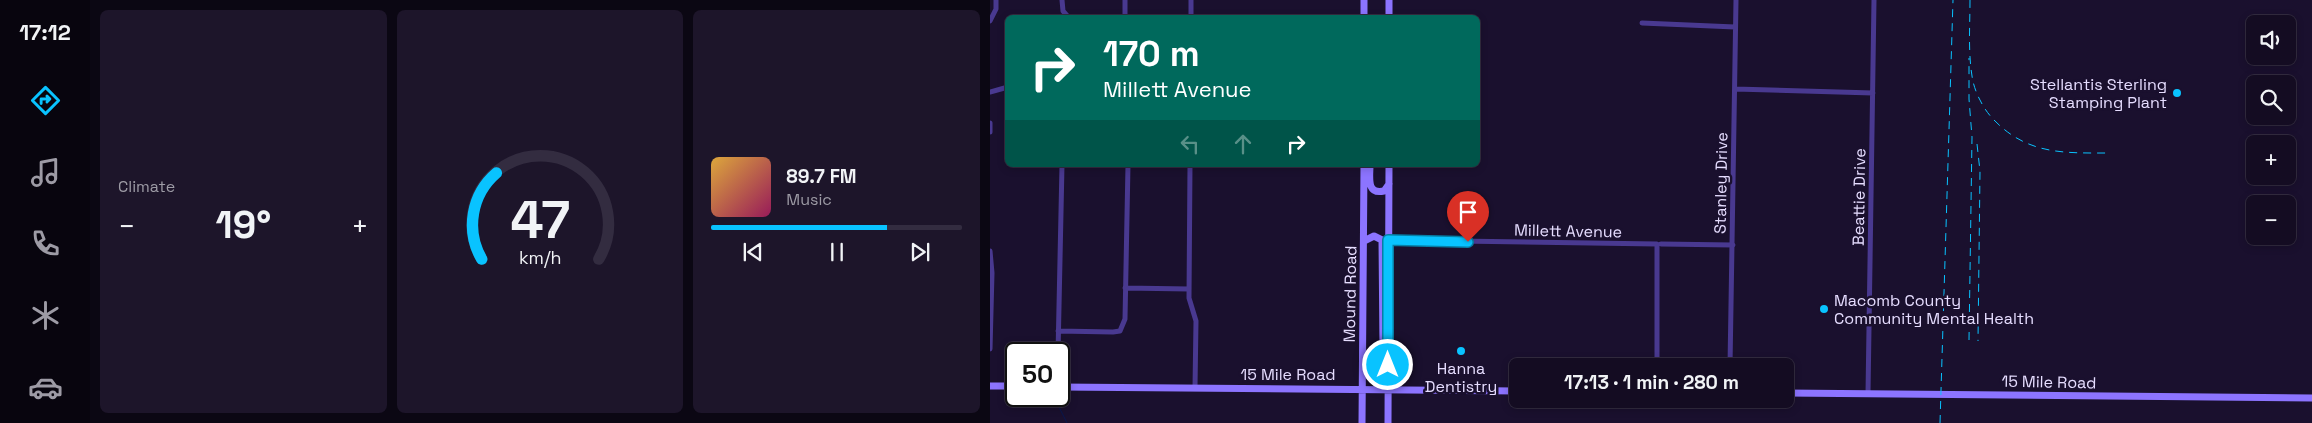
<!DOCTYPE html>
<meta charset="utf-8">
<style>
:root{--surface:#140c22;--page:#1d152a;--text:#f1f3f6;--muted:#9d9ba5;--line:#332c40;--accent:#09c3ff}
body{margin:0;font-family:"Space Grotesk",sans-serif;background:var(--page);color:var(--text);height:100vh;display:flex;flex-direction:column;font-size:19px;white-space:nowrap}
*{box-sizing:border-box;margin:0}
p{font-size:16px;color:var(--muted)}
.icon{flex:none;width:28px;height:28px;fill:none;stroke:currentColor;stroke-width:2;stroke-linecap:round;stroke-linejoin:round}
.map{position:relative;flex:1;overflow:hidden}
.panel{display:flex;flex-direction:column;gap:10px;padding:10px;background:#0b0713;width:900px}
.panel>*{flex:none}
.banner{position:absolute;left:15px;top:15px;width:475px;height:152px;border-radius:8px;box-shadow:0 2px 8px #0003,0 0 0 1px var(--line);background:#00695c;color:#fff;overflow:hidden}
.controls{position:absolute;left:1256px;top:15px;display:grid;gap:10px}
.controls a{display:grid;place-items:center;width:50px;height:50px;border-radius:8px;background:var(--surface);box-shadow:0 2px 8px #0003,0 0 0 1px var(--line);font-size:25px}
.speed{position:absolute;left:15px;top:342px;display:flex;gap:10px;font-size:25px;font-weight:700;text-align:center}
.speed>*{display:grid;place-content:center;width:65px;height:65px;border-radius:50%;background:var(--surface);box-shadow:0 2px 8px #0003,0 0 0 1px var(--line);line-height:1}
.speed .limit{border:2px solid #111;border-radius:8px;background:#fff;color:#111}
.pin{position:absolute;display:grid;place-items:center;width:42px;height:42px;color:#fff;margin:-51px -21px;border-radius:50% 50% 50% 0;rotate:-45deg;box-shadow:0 0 5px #0007}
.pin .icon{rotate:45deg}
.me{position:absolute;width:55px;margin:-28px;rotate:0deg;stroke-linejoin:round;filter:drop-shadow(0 0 4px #0008)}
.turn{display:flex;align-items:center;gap:18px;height:105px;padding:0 15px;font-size:22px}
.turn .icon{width:65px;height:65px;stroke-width:2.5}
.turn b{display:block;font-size:35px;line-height:42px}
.lanes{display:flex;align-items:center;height:48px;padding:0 15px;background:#0003;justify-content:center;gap:25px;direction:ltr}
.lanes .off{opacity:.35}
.big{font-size:38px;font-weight:600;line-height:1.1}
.panel .card{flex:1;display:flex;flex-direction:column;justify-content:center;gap:8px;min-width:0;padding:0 18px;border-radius:8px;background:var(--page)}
.panel .dial{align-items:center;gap:0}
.dial svg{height:130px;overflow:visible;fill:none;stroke:var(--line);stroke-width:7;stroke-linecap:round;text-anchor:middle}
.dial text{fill:var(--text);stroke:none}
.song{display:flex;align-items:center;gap:15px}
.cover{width:60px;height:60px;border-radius:8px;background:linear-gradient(135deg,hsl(40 70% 55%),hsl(330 70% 35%))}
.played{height:5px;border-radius:2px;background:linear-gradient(90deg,var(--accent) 70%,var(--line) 70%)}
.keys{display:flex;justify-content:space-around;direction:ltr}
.heat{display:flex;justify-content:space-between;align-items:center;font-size:28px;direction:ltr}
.panel .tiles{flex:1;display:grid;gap:10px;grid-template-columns:repeat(3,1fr)}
.trip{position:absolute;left:519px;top:358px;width:285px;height:50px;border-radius:8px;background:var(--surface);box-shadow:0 2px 8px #0003,0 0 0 1px var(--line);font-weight:600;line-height:50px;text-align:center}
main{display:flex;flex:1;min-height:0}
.dock{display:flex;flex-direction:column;width:90px;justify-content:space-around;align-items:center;background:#08050e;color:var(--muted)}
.dock .icon{width:35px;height:35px}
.dock .active{color:var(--accent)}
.dock b{font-size:22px;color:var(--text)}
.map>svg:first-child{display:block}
</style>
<main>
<nav class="dock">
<b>17:12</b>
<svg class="icon active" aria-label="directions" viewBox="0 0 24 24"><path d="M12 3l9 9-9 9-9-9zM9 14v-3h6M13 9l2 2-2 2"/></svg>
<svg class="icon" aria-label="music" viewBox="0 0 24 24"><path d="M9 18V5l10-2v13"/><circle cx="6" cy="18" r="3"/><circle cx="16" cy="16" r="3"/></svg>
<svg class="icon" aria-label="phone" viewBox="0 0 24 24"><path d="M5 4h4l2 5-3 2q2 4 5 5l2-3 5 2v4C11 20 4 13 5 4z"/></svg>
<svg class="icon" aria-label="climate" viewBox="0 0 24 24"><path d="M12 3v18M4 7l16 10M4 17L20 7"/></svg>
<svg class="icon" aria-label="car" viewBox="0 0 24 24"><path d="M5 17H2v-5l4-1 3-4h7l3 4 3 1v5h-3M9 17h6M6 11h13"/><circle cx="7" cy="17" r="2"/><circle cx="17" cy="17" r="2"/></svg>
</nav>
<section class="panel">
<div class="tiles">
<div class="card"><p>Climate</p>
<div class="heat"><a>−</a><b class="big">19°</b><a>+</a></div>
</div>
<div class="card dial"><svg viewBox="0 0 100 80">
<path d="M14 69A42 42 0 1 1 86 69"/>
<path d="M14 69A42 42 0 0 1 23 16" stroke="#09c3ff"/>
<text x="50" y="56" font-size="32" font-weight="700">47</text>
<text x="50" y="72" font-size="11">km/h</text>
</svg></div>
<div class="card">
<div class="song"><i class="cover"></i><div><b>89.7 FM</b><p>Music</p></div></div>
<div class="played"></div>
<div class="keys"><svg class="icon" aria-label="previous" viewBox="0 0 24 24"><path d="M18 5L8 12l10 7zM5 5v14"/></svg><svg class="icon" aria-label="pause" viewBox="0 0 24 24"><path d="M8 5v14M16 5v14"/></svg><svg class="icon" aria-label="next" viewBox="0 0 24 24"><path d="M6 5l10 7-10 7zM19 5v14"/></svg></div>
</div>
</div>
</section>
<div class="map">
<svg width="1322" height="423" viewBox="0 0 1322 423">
<rect width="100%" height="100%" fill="#1a102e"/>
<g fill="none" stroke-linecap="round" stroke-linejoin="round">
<path stroke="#08174f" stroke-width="1" d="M66,401l11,22"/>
<path stroke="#493990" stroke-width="5" d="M72,0l1,11 6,7
M135,18v-18
M201,18v-18
M0,21l6,-12v-9
M652,23l93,4
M745,89l138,4
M0,92l18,-5
M0,123v9
M200,165l-1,133 7,23 -1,66
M398,240l269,4v122
M671,244l72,1
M0,251l2,22 -2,76
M135,288l64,1
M68,331l55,1 7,-1 5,-12 3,-154
M68,354l4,-189
M740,366l6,-366
M878,394l6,-394"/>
<path stroke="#8c74ff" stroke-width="7" d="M374,0v18
M399,18v-18
M380,165c0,12 -4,30 14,26l5,-7
M374,241l10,-5 8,4 1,107 3,11
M0,386h26
M69,387l459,4
M795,393l527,5
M372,423l2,-258
M398,423l1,-258"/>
<path stroke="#09c3ff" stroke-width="1" stroke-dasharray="8 6" stroke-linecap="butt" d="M980,0c0,25 -2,51 2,76 2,15 11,33 22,44 34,35 70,33 116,33
M987,144l3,27 -2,170
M979,340l3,-203 -3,-38v-41
M950,423l13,-423"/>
</g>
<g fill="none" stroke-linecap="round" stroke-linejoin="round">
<defs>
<path id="route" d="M398,365v-125l80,2"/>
</defs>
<use href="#route" stroke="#067fa6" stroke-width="12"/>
<use href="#route" stroke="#09c3ff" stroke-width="9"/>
</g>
<g fill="#09c3ff" stroke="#1a102e" stroke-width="2">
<circle cx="1187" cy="93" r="5"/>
<circle cx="834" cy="309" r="5"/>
<circle cx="471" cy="351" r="5"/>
</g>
<g text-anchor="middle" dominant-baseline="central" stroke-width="5" stroke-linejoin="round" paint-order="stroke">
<g font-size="16" fill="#e6ddff" stroke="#1a102e" text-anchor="end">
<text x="1177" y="84">Stellantis Sterling<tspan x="1177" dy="18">Stamping Plant</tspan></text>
<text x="844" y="300" text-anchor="start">Macomb County<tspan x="844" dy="18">Community Mental Health</tspan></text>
<text x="471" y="368" text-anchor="middle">Hanna<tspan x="471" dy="18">Dentistry</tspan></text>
</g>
<g font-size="16" fill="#e6ddff" stroke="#1a102e">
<text transform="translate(731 183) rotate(-89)">Stanley Drive</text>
<text transform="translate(869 197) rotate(-89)">Beattie Drive</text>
<text transform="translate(578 231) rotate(1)">Millett Avenue</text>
<text transform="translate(360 294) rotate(-89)">Mound Road</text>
<text x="298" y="374">15 Mile Road</text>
<text transform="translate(1059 382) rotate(1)">15 Mile Road</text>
</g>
</g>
</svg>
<div class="controls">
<a><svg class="icon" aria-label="sound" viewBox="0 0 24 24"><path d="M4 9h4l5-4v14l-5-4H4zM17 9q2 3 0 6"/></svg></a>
<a><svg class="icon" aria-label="search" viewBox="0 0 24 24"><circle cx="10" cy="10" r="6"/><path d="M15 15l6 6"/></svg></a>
<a>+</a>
<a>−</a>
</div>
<div class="speed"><div class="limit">50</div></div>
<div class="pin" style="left:478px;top:242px;background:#d93025"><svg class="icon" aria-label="arrive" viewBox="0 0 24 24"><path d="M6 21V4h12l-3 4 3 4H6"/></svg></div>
<svg class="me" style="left:398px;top:365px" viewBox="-20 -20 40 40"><circle r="17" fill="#09c3ff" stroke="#fff" stroke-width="3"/><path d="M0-11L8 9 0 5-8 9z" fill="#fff"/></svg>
<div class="trip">17:13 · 1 min · 280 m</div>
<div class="banner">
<div class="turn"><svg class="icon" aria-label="right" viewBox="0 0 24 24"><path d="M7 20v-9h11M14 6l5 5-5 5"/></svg><div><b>170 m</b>Millett Avenue</div></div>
<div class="lanes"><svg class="icon off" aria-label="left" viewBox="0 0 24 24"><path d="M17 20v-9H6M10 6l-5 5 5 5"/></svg><svg class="icon off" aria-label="ahead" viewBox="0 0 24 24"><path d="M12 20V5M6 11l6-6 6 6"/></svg><svg class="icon" aria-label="right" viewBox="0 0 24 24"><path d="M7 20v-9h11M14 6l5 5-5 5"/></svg></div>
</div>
</div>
</main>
